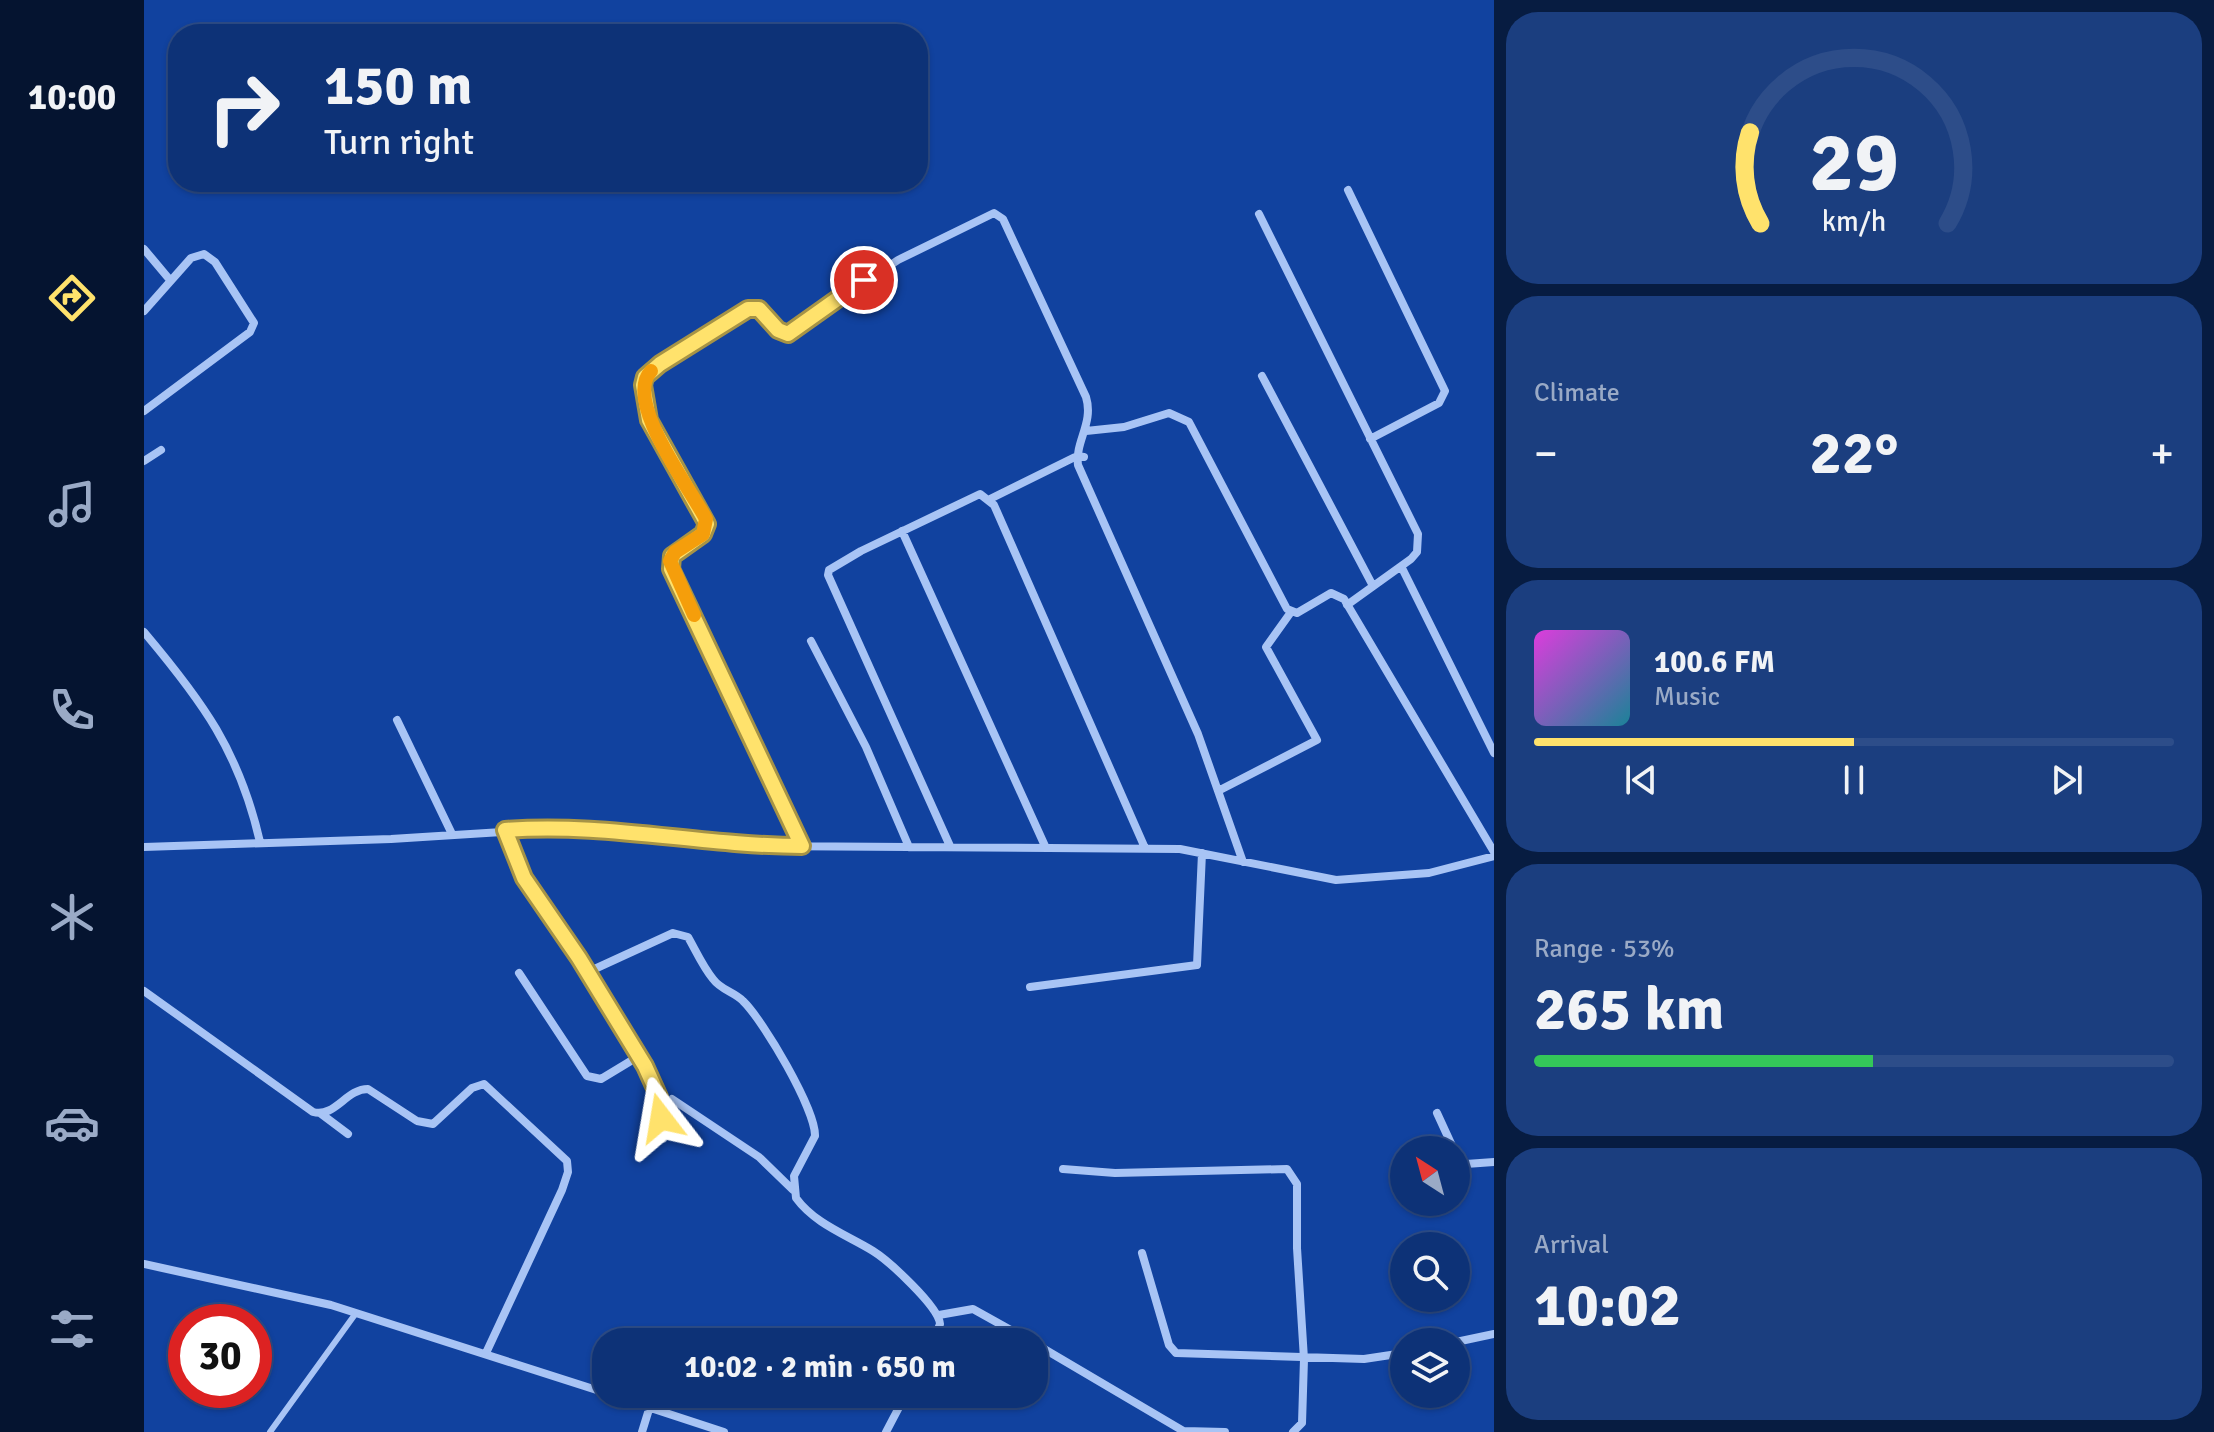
<!DOCTYPE html>
<meta charset="utf-8">
<style>
:root{--surface:#0d3277;--page:#1b3e7f;--text:#f1f3f6;--muted:#9aaac6;--line:#2d4d89;--accent:#ffe26c}
body{margin:0;font-family:Signika,sans-serif;background:var(--page);color:var(--text);height:100vh;display:flex;flex-direction:column;font-size:30px;white-space:nowrap}
*{box-sizing:border-box;margin:0}
p{font-size:26px;color:var(--muted)}
.icon{flex:none;width:44px;height:44px;fill:none;stroke:currentColor;stroke-width:2;stroke-linecap:round;stroke-linejoin:round}
.map{position:relative;flex:1;overflow:hidden}
.sheet{display:flex;flex-direction:column;gap:12px;padding:12px;background:#071c41;width:720px}
.sheet>*{flex:none}
.hud{position:absolute;left:24px;top:24px;width:760px;height:168px;border-radius:32px;box-shadow:0 2px 6px #0004,0 0 0 2px var(--line);background:#0d3277;color:var(--text);overflow:hidden}
.needle{width:52px;rotate:324deg}
.fabs{position:absolute;left:1246px;top:1136px;display:grid;gap:16px}
.fabs a{display:grid;place-items:center;width:80px;height:80px;border-radius:50%;background:var(--surface);box-shadow:0 2px 6px #0004,0 0 0 2px var(--line);font-size:40px}
.speed{position:absolute;left:24px;top:1304px;display:flex;gap:16px;font-size:40px;font-weight:700;text-align:center}
.speed>*{display:grid;place-content:center;width:104px;height:104px;border-radius:50%;background:var(--surface);box-shadow:0 2px 6px #0004,0 0 0 2px var(--line);line-height:1}
.speed .limit{border:12px solid #d22;background:#fff;color:#111}
.pin{position:absolute;display:grid;place-items:center;width:68px;height:68px;color:#fff;margin:-34px;border:4px solid #fff;border-radius:50%;box-shadow:0 2px 8px #0007}
.me{position:absolute;width:88px;margin:-44px;rotate:346deg;stroke-linejoin:round;filter:drop-shadow(0 0 6px #0008)}
.turn{display:flex;align-items:center;gap:28px;height:168px;padding:0 24px;font-size:36px}
.turn .icon{width:104px;height:104px;stroke-width:2.5}
.turn b{display:block;font-size:56px;line-height:68px}
.big{font-size:60px;font-weight:700;line-height:1.1}
.sheet .tile{flex:1;display:flex;flex-direction:column;justify-content:center;gap:12px;min-width:0;padding:0 28px;border-radius:32px;background:var(--page)}
.sheet .dial{align-items:center;gap:0}
.dial svg{height:208px;overflow:visible;fill:none;stroke:var(--line);stroke-width:7;stroke-linecap:round;text-anchor:middle}
.dial text{fill:var(--text);stroke:none}
.song{display:flex;align-items:center;gap:24px}
.cover{width:96px;height:96px;border-radius:12px;background:linear-gradient(135deg,hsl(300 70% 55%),hsl(190 70% 35%))}
.played{height:8px;border-radius:4px;background:linear-gradient(90deg,var(--accent) 50%,var(--line) 50%)}
.keys{display:flex;justify-content:space-around;direction:ltr}
.heat{display:flex;justify-content:space-between;align-items:center;font-size:44px;direction:ltr}
.charge{height:12px;border-radius:6px;background:linear-gradient(90deg,#34c759 53%,var(--line) 0)}
.trip{position:absolute;left:448px;top:1328px;width:456px;height:80px;border-radius:32px;background:var(--surface);box-shadow:0 2px 6px #0004,0 0 0 2px var(--line);font-weight:700;line-height:80px;text-align:center}
main{display:flex;flex:1;min-height:0}
.menu{display:flex;flex-direction:column;width:144px;justify-content:space-around;align-items:center;background:#051430;color:var(--muted)}
.menu .icon{width:56px;height:56px}
.menu .selected{color:var(--accent)}
.menu b{font-size:36px;color:var(--text)}
.map>svg:first-child{display:block}
</style>
<main>
<nav class="menu">
<b>10:00</b>
<svg class="icon selected" aria-label="directions" viewBox="0 0 24 24"><path d="M12 3l9 9-9 9-9-9zM9 14v-3h6M13 9l2 2-2 2"/></svg>
<svg class="icon" aria-label="music" viewBox="0 0 24 24"><path d="M9 18V5l10-2v13"/><circle cx="6" cy="18" r="3"/><circle cx="16" cy="16" r="3"/></svg>
<svg class="icon" aria-label="phone" viewBox="0 0 24 24"><path d="M5 4h4l2 5-3 2q2 4 5 5l2-3 5 2v4C11 20 4 13 5 4z"/></svg>
<svg class="icon" aria-label="climate" viewBox="0 0 24 24"><path d="M12 3v18M4 7l16 10M4 17L20 7"/></svg>
<svg class="icon" aria-label="car" viewBox="0 0 24 24"><path d="M5 17H2v-5l4-1 3-4h7l3 4 3 1v5h-3M9 17h6M6 11h13"/><circle cx="7" cy="17" r="2"/><circle cx="17" cy="17" r="2"/></svg>
<svg class="icon" aria-label="filters" viewBox="0 0 24 24"><path d="M4 7h16M4 17h16"/><circle cx="9" cy="7" r="2"/><circle cx="15" cy="17" r="2"/></svg>
</nav>
<div class="map">
<svg width="1350" height="1432" viewBox="0 0 1350 1432">
<rect width="100%" height="100%" fill="#11429f"/>
<g fill="none" stroke-linecap="round" stroke-linejoin="round">
<path stroke="#a8c4f5" stroke-width="6" d="M126,1432l86,-119"/>
<path stroke="#a8c4f5" stroke-width="8" d="M1204,190l97,201 -6,12 -69,36
M1115,214l159,320 -1,18 -6,7 -64,46
M0,249l26,31
M0,311l47,-53 13,-4 11,8 39,61 -4,9 -106,79
M1118,376l111,210
M942,431l38,-4 45,-14 20,9 98,187 10,4 34,-20 13,6 150,253
M0,461l17,-11
M846,499l87,-43 7,1
M758,531l143,315
M1257,566l93,187
M0,632c59,70 95,119 116,210
M667,641l55,106 43,100
M253,720l55,114
M1074,791l99,-51 -51,-93 25,-35
M361,830l19,48 55,80 74,124 6,15 4,42
M658,846l-131,-277 1,-13 31,-22 4,-10 -58,-104 -6,-35 2,-8 15,-13 88,-55h11l19,21 10,4 110,-74 96,-47 9,6 83,178c8,26 -11,44 -8,68l120,269 45,128
M806,846l-122,-271 1,-5 32,-19 119,-57 14,11 151,343
M0,847l247,-8 192,-12 168,19 429,3 156,31 93,-7 65,-17
M444,972l85,-39 15,4c8,14 15,30 25,42 8,11 21,13 30,22 20,19 73,109 72,135l-21,40 2,22c19,26 51,37 77,53 16,10 66,56 67,73l-7,18
M375,973l68,103 14,3 38,-23
M886,987l167,-22 5,-112
M0,991l169,121c22,6 33,-23 55,-23l49,32 16,3 39,-36 12,-4 83,77 1,11 -6,18 -76,163
M528,1099l87,58 34,33
M176,1113l28,21
M1293,1113l17,37
M1312,1155l10,9 28,-2
M919,1169l52,4 172,-4 10,15v64l7,111 -2,64 -9,9
M998,1253l27,92 7,8 188,6 40,-6
M0,1264l187,41 275,88
M795,1315l34,-6 59,33
M1312,1342l38,-8
M890,1343l151,89
M464,1394l116,38
M1040,1431l41,1
M498,1432l8,-26
M742,1432l20,-38"/>
</g>
<g fill="none" stroke-linecap="round" stroke-linejoin="round">
<defs>
<path id="route" d="M517,1118l-2,-21 -14,-31 -66,-108 -55,-80 -19,-48c100,-8 197,16 297,16l-131,-277 1,-13 31,-22 4,-10 -58,-104 -6,-35 2,-8 15,-13 88,-55h11l19,21 10,4 76,-54"/>
</defs>
<use href="#route" stroke="#a69346" stroke-width="20"/>
<use href="#route" stroke="#ffe26c" stroke-width="14"/>
<path stroke="#f59e0b" stroke-width="14" d="M507,371c-28,30 39,117 55,148l-3,15 -28,18 -5,9 24,54"/>
</g>
</svg>
<div class="fabs">
<a><svg class="needle" viewBox="-14 -14 28 28"><path d="M0-13l5 13h-10z" fill="#e53935"/><path d="M0 13l5-13h-10z" fill="#9aaac6"/></svg></a>
<a><svg class="icon" aria-label="search" viewBox="0 0 24 24"><circle cx="10" cy="10" r="6"/><path d="M15 15l6 6"/></svg></a>
<a><svg class="icon" aria-label="layers" viewBox="0 0 24 24"><path d="M12 4l9 5-9 5-9-5zM3 14l9 5 9-5"/></svg></a>
</div>
<div class="speed"><div class="limit">30</div></div>
<div class="pin" style="left:720px;top:280px;background:#d93025"><svg class="icon" aria-label="arrive" viewBox="0 0 24 24"><path d="M6 21V4h12l-3 4 3 4H6"/></svg></div>
<svg class="me" style="left:517px;top:1118px" viewBox="-20 -20 40 40"><path d="M0-17L14 15 0 8-14 15z" fill="#ffe26c" stroke="#fff" stroke-width="4"/></svg>
<div class="trip">10:02 · 2 min · 650 m</div>
<div class="hud">
<div class="turn"><svg class="icon" aria-label="right" viewBox="0 0 24 24"><path d="M7 20v-9h11M14 6l5 5-5 5"/></svg><div><b>150 m</b>Turn right</div></div>
</div>
</div>
<section class="sheet">
<div class="tile dial"><svg viewBox="0 0 100 80">
<path d="M14 69A42 42 0 1 1 86 69"/>
<path d="M14 69A42 42 0 0 1 10 34" stroke="#ffe26c"/>
<text x="50" y="56" font-size="32" font-weight="700">29</text>
<text x="50" y="72" font-size="11">km/h</text>
</svg></div>
<div class="tile"><p>Climate</p>
<div class="heat"><a>−</a><b class="big">22°</b><a>+</a></div>
</div>
<div class="tile">
<div class="song"><i class="cover"></i><div><b>100.6 FM</b><p>Music</p></div></div>
<div class="played"></div>
<div class="keys"><svg class="icon" aria-label="previous" viewBox="0 0 24 24"><path d="M18 5L8 12l10 7zM5 5v14"/></svg><svg class="icon" aria-label="pause" viewBox="0 0 24 24"><path d="M8 5v14M16 5v14"/></svg><svg class="icon" aria-label="next" viewBox="0 0 24 24"><path d="M6 5l10 7-10 7zM19 5v14"/></svg></div>
</div>
<div class="tile"><p>Range · 53%</p><b class="big">265 km</b><div class="charge"></div></div>
<div class="tile"><p>Arrival</p><b class="big">10:02</b></div>
</section>
</main>
